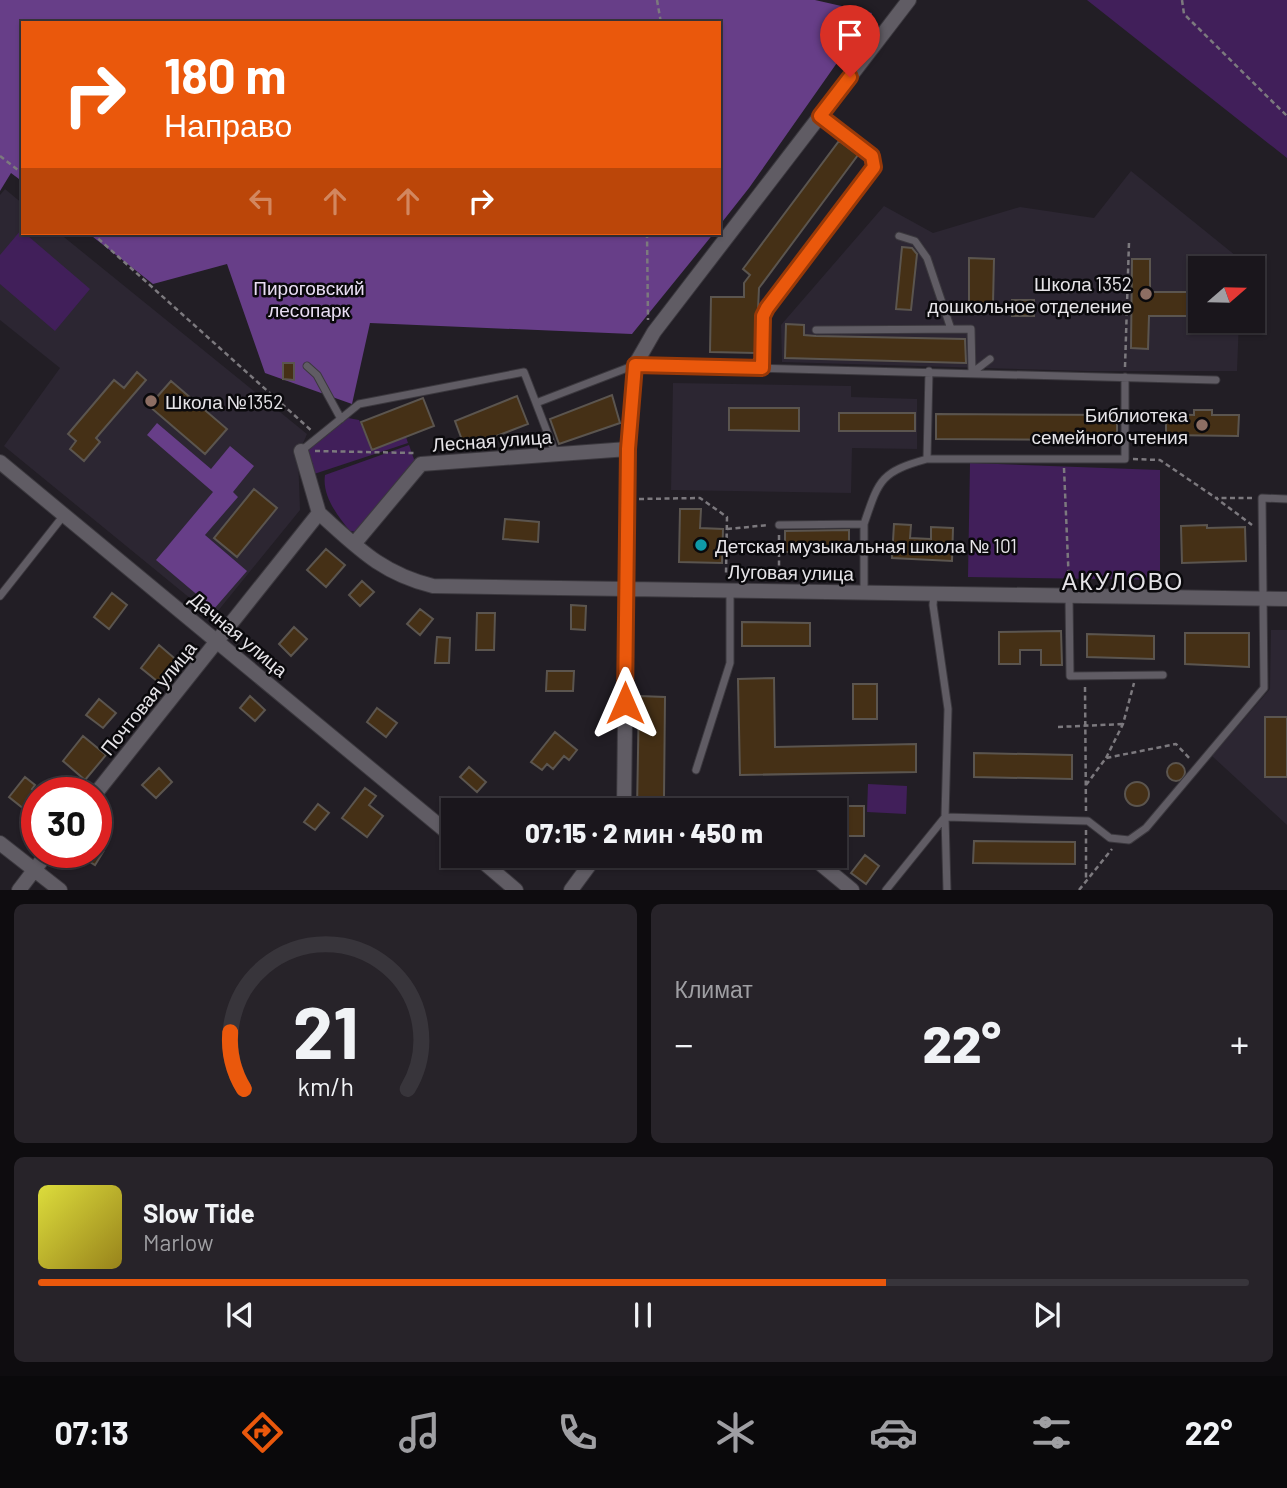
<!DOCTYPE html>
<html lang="ru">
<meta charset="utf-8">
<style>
:root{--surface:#1a161c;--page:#272329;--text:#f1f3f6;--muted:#9f9fa3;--line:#38353b;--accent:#ea580c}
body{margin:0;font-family:Barlow,sans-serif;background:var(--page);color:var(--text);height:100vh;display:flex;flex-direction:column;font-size:26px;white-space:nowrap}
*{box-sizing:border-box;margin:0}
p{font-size:23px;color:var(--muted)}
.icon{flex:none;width:38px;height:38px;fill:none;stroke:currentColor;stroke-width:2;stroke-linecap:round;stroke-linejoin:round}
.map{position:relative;height:890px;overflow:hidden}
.sheet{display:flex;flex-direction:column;gap:14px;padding:14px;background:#0e0c0f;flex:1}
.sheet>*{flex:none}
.hud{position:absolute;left:21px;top:21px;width:700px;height:214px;border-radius:0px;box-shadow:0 2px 5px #0004,0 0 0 2px var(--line);background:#ea580c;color:#fff;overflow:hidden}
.needle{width:46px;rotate:70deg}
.buttons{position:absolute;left:1188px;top:256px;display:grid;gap:14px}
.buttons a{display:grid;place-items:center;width:77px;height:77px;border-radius:0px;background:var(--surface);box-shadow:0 2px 5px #0004,0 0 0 2px var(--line);font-size:35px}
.speed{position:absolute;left:21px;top:777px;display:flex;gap:14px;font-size:35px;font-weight:700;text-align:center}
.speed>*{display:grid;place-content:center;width:91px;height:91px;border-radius:50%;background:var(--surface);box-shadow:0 2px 5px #0004,0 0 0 2px var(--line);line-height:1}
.speed .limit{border:10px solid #d22;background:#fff;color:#111}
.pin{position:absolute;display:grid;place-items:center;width:60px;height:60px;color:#fff;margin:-72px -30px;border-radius:50% 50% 50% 0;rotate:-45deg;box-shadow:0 0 7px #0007}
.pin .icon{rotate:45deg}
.me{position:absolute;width:77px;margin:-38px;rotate:0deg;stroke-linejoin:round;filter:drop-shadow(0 0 5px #0008)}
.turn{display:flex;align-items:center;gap:24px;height:147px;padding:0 28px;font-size:32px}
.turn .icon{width:91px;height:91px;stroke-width:2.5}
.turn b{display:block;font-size:49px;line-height:60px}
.lanes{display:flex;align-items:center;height:66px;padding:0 28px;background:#0003;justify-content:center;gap:35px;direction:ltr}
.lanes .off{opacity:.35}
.big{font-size:52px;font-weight:800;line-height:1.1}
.sheet .card{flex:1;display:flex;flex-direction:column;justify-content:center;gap:10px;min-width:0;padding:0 24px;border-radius:10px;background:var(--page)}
.sheet .dial{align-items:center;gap:0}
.dial svg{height:182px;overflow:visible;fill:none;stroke:var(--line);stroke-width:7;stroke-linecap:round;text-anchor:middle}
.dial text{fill:var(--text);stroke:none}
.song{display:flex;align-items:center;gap:21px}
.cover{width:84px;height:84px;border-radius:10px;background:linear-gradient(135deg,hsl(60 70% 55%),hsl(50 70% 35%))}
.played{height:7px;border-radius:4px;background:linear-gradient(90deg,var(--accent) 70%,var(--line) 70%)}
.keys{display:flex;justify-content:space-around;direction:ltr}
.heat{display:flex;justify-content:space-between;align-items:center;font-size:38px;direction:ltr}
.sheet .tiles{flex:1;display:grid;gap:14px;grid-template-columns:1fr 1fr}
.card:last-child{grid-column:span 2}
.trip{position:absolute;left:441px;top:798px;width:406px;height:70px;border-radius:0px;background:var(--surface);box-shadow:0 2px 5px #0004,0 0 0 2px var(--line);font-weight:800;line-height:70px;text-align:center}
.dock{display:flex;height:112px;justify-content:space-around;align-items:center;background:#0a090b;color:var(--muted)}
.dock .icon{width:49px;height:49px}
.dock .on{color:var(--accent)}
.dock b{font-size:32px;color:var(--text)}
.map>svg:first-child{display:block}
</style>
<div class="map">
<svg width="1287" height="890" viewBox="0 0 1287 890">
<rect width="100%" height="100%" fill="#221e25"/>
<path fill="#2c2632" d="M1131,171l110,89 -1,8h-40v52h39l-2,51h-150l-305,-9 -1,-37 103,-119 49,27 87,-26 74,11z
M5,189l18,15v29h36l248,201 -9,21 2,55 -87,107 -209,-171 56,-78 -60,-48v-125z
M673,383l178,3v11l66,2v50l-65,-1 -1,45 -180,-3z
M1271,630h16v195l-75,-69 58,-67z"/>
<path fill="#411f5a" d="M1087,0h200v158z
M21,230l69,59 -35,42 -55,-47v-29z
M348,418l11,2 13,30 34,-13 2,6 -97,32 -6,-24z
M409,445l7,20 -60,67 -6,-1c-14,-17 -28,-36 -25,-56z
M970,463l190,7v110l-192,-3z
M868,784l39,2 -1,28 -39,-2z"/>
<path fill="#673e88" d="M0,0h815l57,13 -123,175 -30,38v-203h-696v159l-12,-9 -11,18z
M88,233h626l-82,101 -262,-11 -18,81 -87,-31 -38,-109 -74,20z
M157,423l54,46 19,-23 24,20 -21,26 5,5 -33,38 42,36 -33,38 -58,-49 57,-68 -66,-57z"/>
<path fill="#453016" stroke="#5b554f" stroke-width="2" d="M839,141l19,14 -99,133 -3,65 -46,-1 1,-55h33v-14l6,-8 -7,-6z
M902,247l10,1 5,6 -6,56 -15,-1z
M969,258l25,1 -1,45 -24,1z
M1132,259h18v33h41v24h-42l-1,33 -17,-1z
M1012,300h22v16h-22z
M786,324l18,1v10l12,1 149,3 1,24 -181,-5z
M283,363h11v17l-11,-1z
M137,372l9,8 -50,58 4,4 -16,19 -14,-12 6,-8 -8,-7 46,-54 10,8z
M171,381l56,48 -22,25 -56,-48z
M612,395l8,28 -61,21 -9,-25z
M517,396l11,28 -63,24 -10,-27z
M423,398l11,28 -62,24 -11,-28z
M729,408h70v23l-70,-1z
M1194,410h18v5h27l-1,21 -72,-1v-21l28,1z
M839,413h76v18h-76z
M936,414l181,1v25l-181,-1z
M254,489l23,19 -40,49 -23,-19z
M680,509h21l-1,19 23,1 -1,34 -43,-1z
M505,519l34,3 -1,20 -35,-3z
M894,524l17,1 -1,13 21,1v-12l22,1 -1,33 -60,-3z
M1207,525v3l38,-1 1,34 -64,2 -1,-37z
M849,530v22h-64v-21z
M326,549l19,16 -19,22 -19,-17z
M362,581l12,11 -14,14 -11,-11z
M112,593l15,12 -18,24 -15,-12z
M571,605l15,1 -1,24 -14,-1z
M420,609l13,10 -13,16 -13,-11z
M477,613h18l-1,37h-18z
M742,622l68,1v23h-68z
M294,627l13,12 -16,17 -12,-12z
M1061,631l1,34h-21v-15h-21v14h-21v-32z
M1185,633h64v34l-64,-3z
M1087,634l67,2v23l-67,-2z
M437,637l13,1 -1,25h-14z
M159,645l21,18 -18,22 -21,-17z
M547,671h27l-1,20h-27z
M774,678l1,69 141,-3v28l-176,3 -2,-96z
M853,684h24v35h-24z
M250,696l15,14 -10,11 -15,-13z
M639,696l26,1 -1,100h35v13h-62z
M99,699l17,14 -13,15 -17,-13z
M377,708l20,15 -11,14 -19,-15z
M1265,717h22v60h-22z
M555,732l22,18 -8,10 -5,-4 -11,13 -6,-5 -5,6 -11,-8z
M83,736l23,19 -21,25 -22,-19z
M974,753l98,2v24l-98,-2z
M1167 772a9 9 0 1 1 18 0a9 9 0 1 1-18 0Z
M469,767l17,15 -9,10 -17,-15z
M159,768l13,14 -16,16 -14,-13z
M25,777l10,8 -3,4 5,4 -13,16 -15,-12z
M1125 794a12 12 0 1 1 24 0a12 12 0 1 1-24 0Z
M365,788l11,8 -7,9 14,11 -16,21 -25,-19z
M318,804l11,9 -14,17 -11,-8z
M835,806h29v30h-29z
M974,841l101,1v22l-102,-1z
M74,852h29l-8,13z
M865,855l14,11 -13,18 -15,-11z"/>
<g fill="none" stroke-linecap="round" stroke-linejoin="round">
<defs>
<path id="service" d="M899,236l16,5 12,17 24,71
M816,330l155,-1 1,43
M307,366l10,9 24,44
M762,368l1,-52 4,-8 107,-141 -2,-10 -52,-41
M929,371l-2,88h198v-82
M973,372l17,-13
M301,451l58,-47 165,-32 12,31
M556,455l-20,-52 99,-38 581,15
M864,524c15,-44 16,-52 63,-65
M779,525l85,-1v68
M0,596l64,-81
M1069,596l1,80 93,-1
M696,770l34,-107v-72
M886,890l59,-73 3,-108 -15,-104 1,-11
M947,890l-2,-73 143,4 22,17 19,2 17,-12 118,-140 -2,-190 25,1"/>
<path id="minor" d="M301,451l18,62
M0,462l453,375
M319,513c39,35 62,60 114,73l854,13
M354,544l67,-80 207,-15
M96,793l223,-280
M624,810l4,-361 7,-84 19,-33 255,-332
M0,843l60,47
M476,856l40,34
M811,856l41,34
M19,890l29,-38
M571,890l25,-34"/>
</defs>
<use href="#service" stroke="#3b383e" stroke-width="9"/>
<use href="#minor" stroke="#3b383e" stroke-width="16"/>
<path stroke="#7c797e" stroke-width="2.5" stroke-dasharray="5 3.5" stroke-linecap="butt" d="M657,0l4,23
M1182,0l2,14 103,102
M0,156l23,18
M92,233l221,199
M647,233l1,87
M1125,367l4,-125
M315,451l99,2
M1133,459l27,1 56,38
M1064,468l5,116
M1252,498h-36l36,27
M639,499l61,-1 27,19 -1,57
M727,529l42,-4
M779,535v40
M1085,687l1,126
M1058,727l65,-3
M1106,758l17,-34 11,-41
M1086,785l20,-27 70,-14 15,16
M1086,830v49
M1079,890l33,-41"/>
<use href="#service" stroke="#605c64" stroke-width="7"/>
<use href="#minor" stroke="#605c64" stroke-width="14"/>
</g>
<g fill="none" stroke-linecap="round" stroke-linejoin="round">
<defs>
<path id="route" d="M625,703l3,-254 7,-84 127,3 1,-52 4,-8 107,-141 -2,-11 -52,-40 30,-39"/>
</defs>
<use href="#route" stroke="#983908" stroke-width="18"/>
<use href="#route" stroke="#ea580c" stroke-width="12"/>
</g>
<g fill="#8d6e63" stroke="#0a090c" stroke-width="2.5">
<circle cx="1146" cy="294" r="7"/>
<circle cx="151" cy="401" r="7"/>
<circle cx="1202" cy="425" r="7"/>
</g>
<circle fill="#0f9aa8" stroke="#0a090c" stroke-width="2.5" cx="701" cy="545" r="7"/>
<g text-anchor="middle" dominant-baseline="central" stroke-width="5" stroke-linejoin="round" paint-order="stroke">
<g font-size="19" fill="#e6e4e8" stroke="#0a090c" text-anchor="end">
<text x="1132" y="283">Школа 1352<tspan x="1132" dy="22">дошкольное отделение</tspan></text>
<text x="165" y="401" text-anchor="start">Школа №1352</text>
<text x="1188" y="414">Библиотека<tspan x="1188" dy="22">семейного чтения</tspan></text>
<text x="715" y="545" text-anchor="start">Детская музыкальная школа № 101</text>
</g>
<g font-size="19" fill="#e9def3" stroke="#0a090c">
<text x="309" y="287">Пироговский<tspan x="309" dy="22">лесопарк</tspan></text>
</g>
<g font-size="19" fill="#e6e4e8" stroke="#0a090c">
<text transform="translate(492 440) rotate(-4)">Лесная улица</text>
<text transform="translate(791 572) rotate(1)">Луговая улица</text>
<text transform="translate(239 634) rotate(40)">Дачная улица</text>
<text transform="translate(148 698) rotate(-51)">Почтовая улица</text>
</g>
<g font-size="23" letter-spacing="2" fill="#e6e4e8" stroke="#0a090c">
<text x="1123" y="581">АКУЛОВО</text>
</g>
</g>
</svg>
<div class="buttons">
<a><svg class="needle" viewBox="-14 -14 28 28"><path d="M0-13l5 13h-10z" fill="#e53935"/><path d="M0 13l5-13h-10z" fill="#9f9fa3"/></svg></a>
</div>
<div class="speed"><div class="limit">30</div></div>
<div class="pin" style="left:850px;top:77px;background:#d93025"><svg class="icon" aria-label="arrive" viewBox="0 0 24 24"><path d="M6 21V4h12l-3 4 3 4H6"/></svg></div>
<svg class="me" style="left:625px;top:703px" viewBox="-20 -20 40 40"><path d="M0-17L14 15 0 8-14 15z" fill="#ea580c" stroke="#fff" stroke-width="4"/></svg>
<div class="trip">07:15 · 2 мин · 450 m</div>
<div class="hud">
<div class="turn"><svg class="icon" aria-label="right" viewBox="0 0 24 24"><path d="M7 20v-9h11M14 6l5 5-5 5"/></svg><div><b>180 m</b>Направо</div></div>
<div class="lanes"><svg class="icon off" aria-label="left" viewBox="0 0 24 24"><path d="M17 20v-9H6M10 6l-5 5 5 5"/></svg><svg class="icon off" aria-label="ahead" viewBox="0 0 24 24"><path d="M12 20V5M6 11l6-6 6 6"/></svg><svg class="icon off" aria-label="ahead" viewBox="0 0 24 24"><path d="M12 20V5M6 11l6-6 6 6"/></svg><svg class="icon" aria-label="right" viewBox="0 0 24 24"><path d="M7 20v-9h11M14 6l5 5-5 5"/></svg></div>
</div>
</div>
<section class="sheet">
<div class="tiles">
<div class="card dial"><svg viewBox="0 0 100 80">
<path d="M14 69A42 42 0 1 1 86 69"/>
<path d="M14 69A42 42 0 0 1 8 44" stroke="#ea580c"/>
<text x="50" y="56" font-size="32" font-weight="700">21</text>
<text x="50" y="72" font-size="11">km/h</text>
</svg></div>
<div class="card"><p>Климат</p>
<div class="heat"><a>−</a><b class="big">22°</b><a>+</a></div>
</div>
<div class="card">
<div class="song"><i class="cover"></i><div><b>Slow Tide</b><p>Marlow</p></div></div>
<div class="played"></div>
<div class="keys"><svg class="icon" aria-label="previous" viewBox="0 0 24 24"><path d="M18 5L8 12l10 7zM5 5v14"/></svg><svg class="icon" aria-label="pause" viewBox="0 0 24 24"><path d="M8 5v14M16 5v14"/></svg><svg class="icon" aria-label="next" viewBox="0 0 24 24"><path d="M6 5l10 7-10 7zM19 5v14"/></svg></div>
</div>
</div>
</section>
<nav class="dock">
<b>07:13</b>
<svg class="icon on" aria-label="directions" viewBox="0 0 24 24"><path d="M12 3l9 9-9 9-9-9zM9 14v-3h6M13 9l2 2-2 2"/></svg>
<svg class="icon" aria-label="music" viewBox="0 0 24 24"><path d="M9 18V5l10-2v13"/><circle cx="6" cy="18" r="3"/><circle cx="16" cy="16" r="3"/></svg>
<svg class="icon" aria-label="phone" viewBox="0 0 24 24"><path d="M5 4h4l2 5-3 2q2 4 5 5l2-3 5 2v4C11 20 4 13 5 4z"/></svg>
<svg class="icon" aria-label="climate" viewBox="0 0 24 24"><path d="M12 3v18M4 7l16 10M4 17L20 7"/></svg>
<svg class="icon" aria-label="car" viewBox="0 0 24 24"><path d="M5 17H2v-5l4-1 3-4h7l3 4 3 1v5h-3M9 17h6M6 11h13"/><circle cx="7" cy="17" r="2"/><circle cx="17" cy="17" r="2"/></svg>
<svg class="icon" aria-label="filters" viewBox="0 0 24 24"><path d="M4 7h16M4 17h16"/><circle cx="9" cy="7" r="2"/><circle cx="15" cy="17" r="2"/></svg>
<b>22°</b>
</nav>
